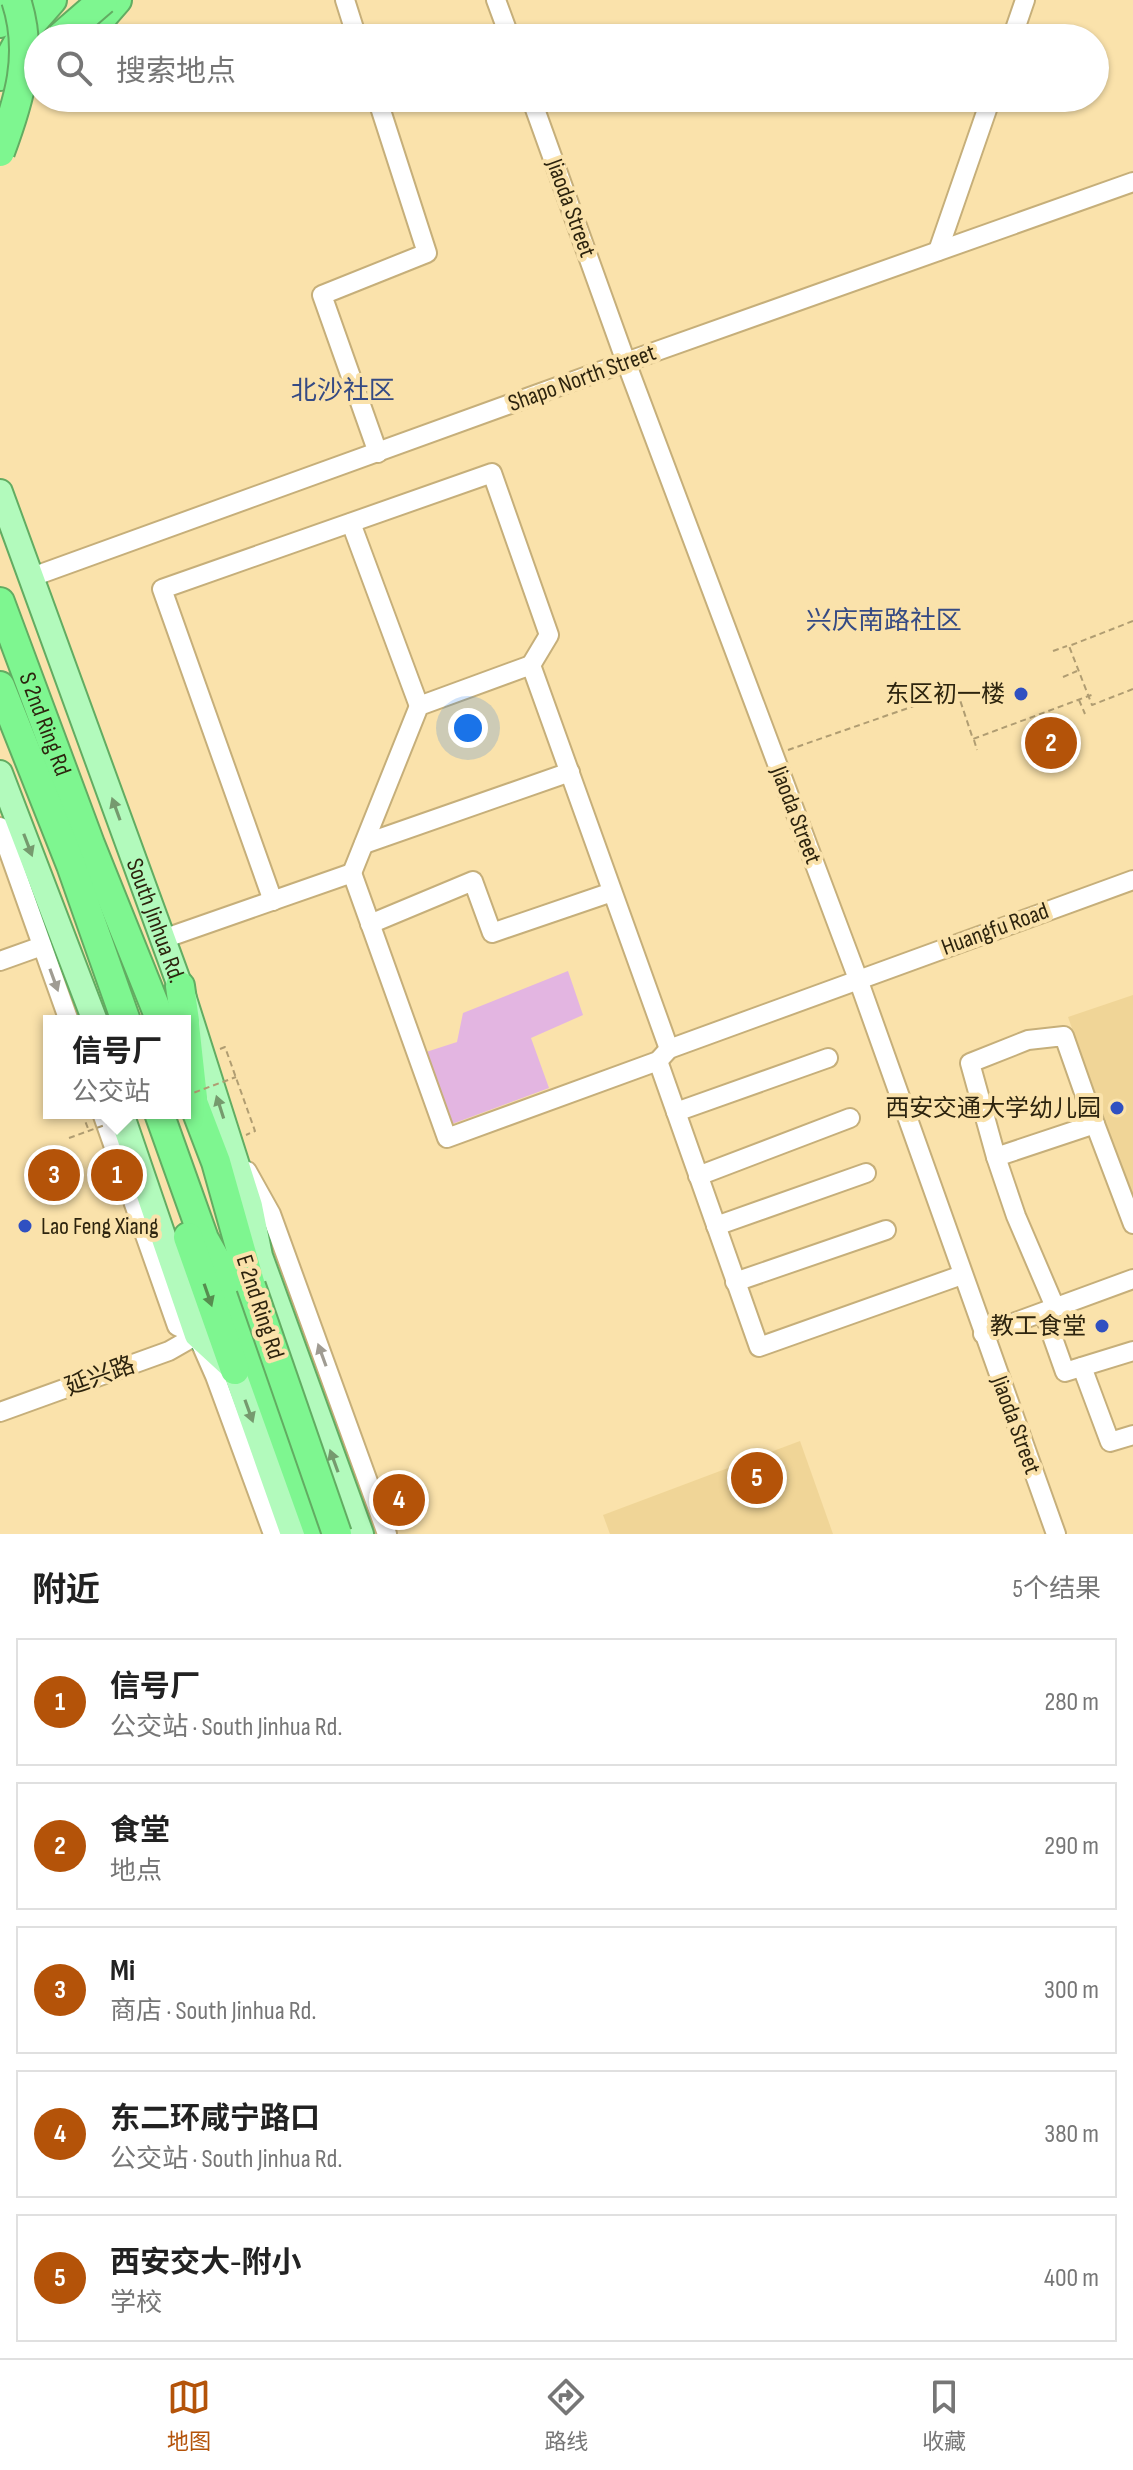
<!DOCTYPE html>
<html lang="zh">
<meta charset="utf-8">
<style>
:root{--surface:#fff;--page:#f2f2f2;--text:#222;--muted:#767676;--line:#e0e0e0;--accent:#b45309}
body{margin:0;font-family:"Sofia Sans Condensed","Noto Sans SC",sans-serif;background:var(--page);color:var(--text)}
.you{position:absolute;left:468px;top:728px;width:28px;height:28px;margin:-20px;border:6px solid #fff;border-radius:50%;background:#1a73e8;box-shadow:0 0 0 12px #1a73e833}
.badge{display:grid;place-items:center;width:52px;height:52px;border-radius:50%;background:var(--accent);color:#fff;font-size:26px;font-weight:700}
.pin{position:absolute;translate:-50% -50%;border:4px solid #fff;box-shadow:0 2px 8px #0006}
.popup{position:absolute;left:43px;top:1015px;width:148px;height:104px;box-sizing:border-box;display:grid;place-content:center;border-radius:0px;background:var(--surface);filter:drop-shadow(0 2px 6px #0005);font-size:26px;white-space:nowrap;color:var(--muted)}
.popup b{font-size:30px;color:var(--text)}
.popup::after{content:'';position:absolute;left:50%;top:100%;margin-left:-16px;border:16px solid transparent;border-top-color:var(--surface)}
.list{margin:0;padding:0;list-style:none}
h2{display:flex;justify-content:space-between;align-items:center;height:104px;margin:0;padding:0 32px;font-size:34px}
h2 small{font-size:26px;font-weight:400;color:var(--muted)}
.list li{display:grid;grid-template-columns:52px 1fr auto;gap:24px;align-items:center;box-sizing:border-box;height:128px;margin:0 16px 16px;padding:0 16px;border:2px solid var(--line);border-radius:0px}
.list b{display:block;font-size:30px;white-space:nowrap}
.list p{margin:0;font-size:26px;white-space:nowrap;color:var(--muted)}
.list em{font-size:26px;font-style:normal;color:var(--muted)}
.icon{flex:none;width:44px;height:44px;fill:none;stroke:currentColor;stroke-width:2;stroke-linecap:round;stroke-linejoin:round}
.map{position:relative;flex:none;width:1133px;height:1534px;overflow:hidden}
.search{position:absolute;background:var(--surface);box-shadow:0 2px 6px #0004;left:24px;right:24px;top:24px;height:88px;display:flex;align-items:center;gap:20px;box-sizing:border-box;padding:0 28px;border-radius:44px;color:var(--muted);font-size:30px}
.sheet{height:824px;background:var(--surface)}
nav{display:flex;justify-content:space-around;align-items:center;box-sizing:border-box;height:112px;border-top:2px solid var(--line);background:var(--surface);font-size:22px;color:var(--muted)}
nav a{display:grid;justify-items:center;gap:4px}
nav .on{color:var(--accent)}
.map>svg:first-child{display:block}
</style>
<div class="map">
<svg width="1133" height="1534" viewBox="0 0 1133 1534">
<rect width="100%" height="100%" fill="#fae2ab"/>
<g fill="#f0d597">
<polygon points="1133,995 1133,1198 1068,1017"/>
<polygon points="800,1441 833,1534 610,1534 603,1515"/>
</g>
<polygon fill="#e3b5e1" points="568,971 583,1015 531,1038 549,1088 452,1124 423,1053 457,1042 463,1013"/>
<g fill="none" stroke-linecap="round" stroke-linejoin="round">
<defs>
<g id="minor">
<polyline points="345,0 357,38"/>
<polyline points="496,0 510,38"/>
<polyline points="1012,38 1025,0"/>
<polyline points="377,98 427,253 322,295 378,453"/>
<polyline points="531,98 626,362 858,979 1056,1534"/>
<polyline points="938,251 991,98"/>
<polyline points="351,523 419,706"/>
<polyline points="32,577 626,362 1133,182"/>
<polyline points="0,827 69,1021"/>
<polyline points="364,844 570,772"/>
<polyline points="352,873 419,706 531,665 669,1049"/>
<polyline points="273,901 162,589 492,473 549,635 531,665"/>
<polyline points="370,924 473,881 492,933 612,892"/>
<polyline points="163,939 352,873 447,1138 658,1061 669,1049 1133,880"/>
<polyline points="0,961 42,946"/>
<polyline points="658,1061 759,1347 962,1275"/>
<polyline points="676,1112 828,1058"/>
<polyline points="102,1113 177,1326 197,1335 215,1376 273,1534"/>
<polyline points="996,1157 970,1063 1028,1040 1064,1036 1095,1124"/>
<polyline points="247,1171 271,1214 387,1534"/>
<polyline points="698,1176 850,1118"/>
<polyline points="716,1226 866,1173"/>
<polyline points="735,1282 886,1230"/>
<polyline points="1055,1307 1016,1216 996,1157 1095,1124 1133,1224"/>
<polyline points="1044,1313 1065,1372 1133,1351"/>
<polyline points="983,1334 1133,1279"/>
<polyline points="1082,1367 1110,1442 1133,1435"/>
<polyline points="0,1412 169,1351 197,1335"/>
</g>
<g id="major">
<path id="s1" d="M0,492L180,986L250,1206L260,1256L361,1534"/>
<polyline points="0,773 95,1021"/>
<polyline points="121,1113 197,1335 235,1370 293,1534"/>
</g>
<g id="highway">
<polyline points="0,23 16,0"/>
<polyline points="84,38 117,0"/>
<polyline points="0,76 24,32 52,0"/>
<path id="s2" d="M0,602L90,844L161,1021"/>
<polyline points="0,686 71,865 126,1021"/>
<polyline points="180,986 185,1021"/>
<polyline points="185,1025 193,1098"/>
<polyline points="185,1081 216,1162 251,1286"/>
<polyline points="159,1113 204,1239 229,1283 319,1534"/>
<polyline points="188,1237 235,1370"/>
</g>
</defs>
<use href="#minor" stroke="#c6af7a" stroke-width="22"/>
<use href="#major" stroke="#62ac62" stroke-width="28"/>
<use href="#highway" stroke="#62ac62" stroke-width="32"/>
<g stroke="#b09d72" stroke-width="2" stroke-dasharray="6 4" stroke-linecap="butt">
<polyline points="1133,621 1069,646 1092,705 1133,689"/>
<polyline points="1053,651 1067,646"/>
<polyline points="1063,677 1077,671"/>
<polyline points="1079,700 1085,714"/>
<polyline points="1041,715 1046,728"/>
<polyline points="974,740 977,750"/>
<polyline points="788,750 957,691 973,739 1094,694"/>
<polyline points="220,1049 225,1047 255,1131 246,1135"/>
<polyline points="82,1113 89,1131"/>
</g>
<use href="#minor" stroke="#fff" stroke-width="18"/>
<use href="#major" stroke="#b2fabc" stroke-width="24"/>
<use href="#highway" stroke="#7ef690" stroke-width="28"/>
<defs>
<g id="highway-bridge">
<polyline points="59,38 103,0"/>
<path d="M0,152C19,101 34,54 16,0"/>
<polyline points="251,1286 337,1534"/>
</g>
</defs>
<use href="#highway-bridge" stroke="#62ac62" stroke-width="32" stroke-linecap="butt"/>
<g stroke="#b09d72" stroke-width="2" stroke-dasharray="6 4" stroke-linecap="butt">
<polyline points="185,1096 236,1077"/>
<polyline points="69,1138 138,1113"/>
</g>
<use href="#highway-bridge" stroke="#7ef690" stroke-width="28"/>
</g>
<defs><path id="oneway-solid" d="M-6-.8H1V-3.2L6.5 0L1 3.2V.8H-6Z" transform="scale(2)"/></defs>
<g fill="#769a6e">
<use href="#oneway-solid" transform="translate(116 809) rotate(-110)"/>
<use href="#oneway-solid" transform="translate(28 845) rotate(69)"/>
<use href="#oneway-solid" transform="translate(220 1107) rotate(-108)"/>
<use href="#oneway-solid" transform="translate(249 1411) rotate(70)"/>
<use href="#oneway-solid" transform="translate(334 1461) rotate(-110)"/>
</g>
<g fill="#a09c93">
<use href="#oneway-solid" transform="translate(54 980) rotate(70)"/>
<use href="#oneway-solid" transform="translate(322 1355) rotate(-110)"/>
</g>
<use fill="#568d4f" href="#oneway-solid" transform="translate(208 1295) rotate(71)"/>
<g fill="#3050c1" stroke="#fae2ab" stroke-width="3">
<circle cx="1021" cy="694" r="8"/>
<circle cx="1117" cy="1108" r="8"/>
<circle cx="25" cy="1226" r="8"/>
<circle cx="1102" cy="1326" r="8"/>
</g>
<g text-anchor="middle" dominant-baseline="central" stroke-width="8" stroke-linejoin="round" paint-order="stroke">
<g font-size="24" fill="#2d240e" stroke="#fae2ab">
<text transform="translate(571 208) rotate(70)">Jiaoda Street</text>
<text transform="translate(582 378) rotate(-20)">Shapo North Street</text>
<text stroke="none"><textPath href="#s2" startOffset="130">S 2nd Ring Rd</textPath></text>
<text transform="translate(796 815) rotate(69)">Jiaoda Street</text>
<text stroke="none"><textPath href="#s1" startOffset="456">South Jinhua Rd.</textPath></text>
<text transform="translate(995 929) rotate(-20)">Huangfu Road</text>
<text transform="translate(260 1307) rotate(72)">E 2nd Ring Rd</text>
<text transform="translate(100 1376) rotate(-20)">延兴路</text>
<text transform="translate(1016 1425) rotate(70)">Jiaoda Street</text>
</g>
<g font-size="24" fill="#2d240e" stroke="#fae2ab" text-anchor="end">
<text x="1005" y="694">东区初一楼</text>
<text x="1101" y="1108">西安交通大学幼儿园</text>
<text x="41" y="1226" text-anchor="start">Lao Feng Xiang</text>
<text x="1086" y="1326">教工食堂</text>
</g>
<g font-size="26" fill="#354a84" stroke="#fae2ab">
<text x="343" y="391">北沙社区</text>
<text x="884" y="621">兴庆南路社区</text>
</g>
</g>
</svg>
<div class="you"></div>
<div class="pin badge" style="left:117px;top:1175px">1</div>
<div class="popup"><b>信号厂</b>公交站</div>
<div class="pin badge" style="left:1051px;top:743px">2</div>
<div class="pin badge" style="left:54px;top:1175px">3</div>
<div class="pin badge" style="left:399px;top:1500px">4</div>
<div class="pin badge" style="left:757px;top:1478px">5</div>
<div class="search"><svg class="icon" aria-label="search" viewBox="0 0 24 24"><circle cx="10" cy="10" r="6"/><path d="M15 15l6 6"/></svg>搜索地点</div>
</div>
<section class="sheet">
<h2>附近<small>5个结果</small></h2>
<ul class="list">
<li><span class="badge">1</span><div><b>信号厂</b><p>公交站 · South Jinhua Rd.</p></div><em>280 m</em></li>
<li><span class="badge">2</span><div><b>食堂</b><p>地点</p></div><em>290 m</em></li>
<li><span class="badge">3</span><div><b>Mi</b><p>商店 · South Jinhua Rd.</p></div><em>300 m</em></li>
<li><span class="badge">4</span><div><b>东二环咸宁路口</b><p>公交站 · South Jinhua Rd.</p></div><em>380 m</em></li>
<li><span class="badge">5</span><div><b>西安交大-附小</b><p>学校</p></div><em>400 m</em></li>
</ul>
</section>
<nav>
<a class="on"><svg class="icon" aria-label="map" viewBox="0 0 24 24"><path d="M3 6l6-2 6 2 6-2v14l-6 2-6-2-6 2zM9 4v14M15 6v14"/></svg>地图</a>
<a><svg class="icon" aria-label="directions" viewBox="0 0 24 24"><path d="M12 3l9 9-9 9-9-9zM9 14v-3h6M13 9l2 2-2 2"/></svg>路线</a>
<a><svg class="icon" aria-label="saved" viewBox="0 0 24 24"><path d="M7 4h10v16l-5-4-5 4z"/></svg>收藏</a>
</nav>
